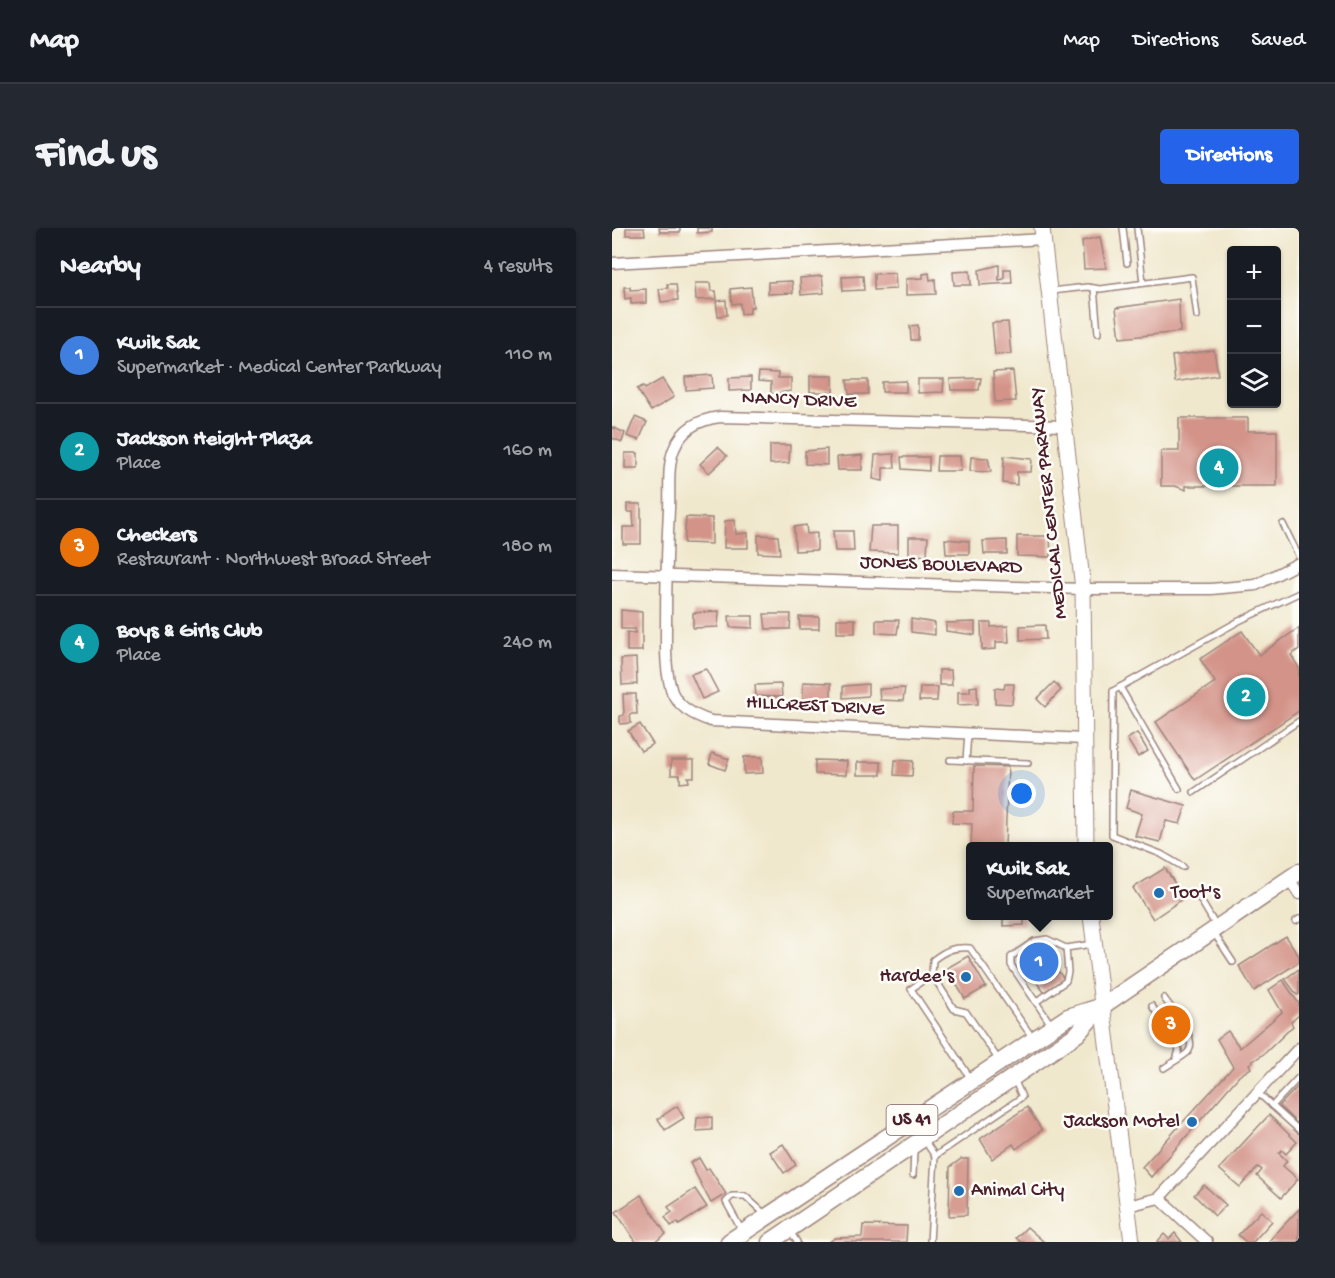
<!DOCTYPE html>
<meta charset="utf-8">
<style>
:root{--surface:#171b24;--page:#242831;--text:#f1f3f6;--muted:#9ea1a6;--line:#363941;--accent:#2563eb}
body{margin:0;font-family:"Gochi Hand",sans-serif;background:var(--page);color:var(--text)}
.controls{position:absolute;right:18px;top:18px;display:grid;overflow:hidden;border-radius:6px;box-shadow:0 2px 4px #0004}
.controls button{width:54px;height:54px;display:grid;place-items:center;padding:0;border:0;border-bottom:2px solid var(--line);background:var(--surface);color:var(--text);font:30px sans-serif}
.you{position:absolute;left:410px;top:566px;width:21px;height:21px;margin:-15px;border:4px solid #fff;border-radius:50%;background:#1a73e8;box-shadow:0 0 0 9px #1a73e833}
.badge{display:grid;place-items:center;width:39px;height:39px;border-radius:50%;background:var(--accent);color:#fff;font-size:20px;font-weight:700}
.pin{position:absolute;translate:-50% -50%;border:3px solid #fff;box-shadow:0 2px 6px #0006}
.popup{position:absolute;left:354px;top:614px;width:147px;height:78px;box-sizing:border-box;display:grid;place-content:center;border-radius:6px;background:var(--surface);filter:drop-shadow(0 2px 4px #0005);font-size:20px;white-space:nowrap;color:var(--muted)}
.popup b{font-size:22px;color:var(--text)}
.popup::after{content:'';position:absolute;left:50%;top:100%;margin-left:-12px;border:12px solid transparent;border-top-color:var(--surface)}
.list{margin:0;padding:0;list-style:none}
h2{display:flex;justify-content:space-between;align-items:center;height:78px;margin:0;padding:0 24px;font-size:26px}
h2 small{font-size:20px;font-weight:400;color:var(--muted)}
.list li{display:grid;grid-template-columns:39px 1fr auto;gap:18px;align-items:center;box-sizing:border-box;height:96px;padding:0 24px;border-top:2px solid var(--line)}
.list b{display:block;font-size:22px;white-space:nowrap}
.list p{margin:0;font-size:20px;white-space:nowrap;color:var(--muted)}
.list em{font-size:20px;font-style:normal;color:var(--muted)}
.icon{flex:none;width:33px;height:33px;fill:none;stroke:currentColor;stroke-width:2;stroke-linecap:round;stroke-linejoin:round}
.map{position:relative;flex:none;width:687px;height:1014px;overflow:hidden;border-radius:6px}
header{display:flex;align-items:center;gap:36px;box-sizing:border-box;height:84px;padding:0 30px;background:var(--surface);border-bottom:2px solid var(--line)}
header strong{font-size:28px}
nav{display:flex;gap:33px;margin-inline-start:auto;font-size:21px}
.intro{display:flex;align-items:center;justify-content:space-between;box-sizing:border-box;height:144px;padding:0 36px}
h1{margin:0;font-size:42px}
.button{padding:15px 27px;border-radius:6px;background:var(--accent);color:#fff;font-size:21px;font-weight:700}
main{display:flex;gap:36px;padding:0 36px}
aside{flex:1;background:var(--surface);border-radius:6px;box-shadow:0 2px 4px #0004}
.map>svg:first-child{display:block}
</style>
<header>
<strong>Map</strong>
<nav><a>Map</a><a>Directions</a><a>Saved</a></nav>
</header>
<div class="intro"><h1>Find us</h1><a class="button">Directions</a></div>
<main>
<aside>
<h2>Nearby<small>4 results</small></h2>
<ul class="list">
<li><span class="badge" style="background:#3f7fe0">1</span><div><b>Kwik Sak</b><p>Supermarket · Medical Center Parkway</p></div><em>110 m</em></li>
<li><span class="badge" style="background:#0f9aa8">2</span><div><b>Jackson Height Plaza</b><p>Place</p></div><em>160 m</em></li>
<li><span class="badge" style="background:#e8710a">3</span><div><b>Checkers</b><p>Restaurant · Northwest Broad Street</p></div><em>180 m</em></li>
<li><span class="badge" style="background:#0f9aa8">4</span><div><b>Boys &amp; Girls Club</b><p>Place</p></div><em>240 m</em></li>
</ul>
</aside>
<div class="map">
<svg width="687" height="1014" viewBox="0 0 687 1014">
<rect width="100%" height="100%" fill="#fdfcf7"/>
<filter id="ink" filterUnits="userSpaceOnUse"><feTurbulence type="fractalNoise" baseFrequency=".0167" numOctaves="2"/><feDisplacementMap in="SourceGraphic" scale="12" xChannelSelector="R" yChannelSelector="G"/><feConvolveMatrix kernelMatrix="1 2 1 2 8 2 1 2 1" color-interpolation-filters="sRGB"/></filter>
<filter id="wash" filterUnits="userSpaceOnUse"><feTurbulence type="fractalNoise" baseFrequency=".008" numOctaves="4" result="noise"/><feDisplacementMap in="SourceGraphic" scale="24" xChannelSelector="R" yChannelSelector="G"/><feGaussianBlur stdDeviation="1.35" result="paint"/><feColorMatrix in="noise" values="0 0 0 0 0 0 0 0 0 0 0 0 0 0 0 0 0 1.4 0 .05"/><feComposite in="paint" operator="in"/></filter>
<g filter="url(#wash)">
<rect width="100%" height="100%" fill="#f0e8cd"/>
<g id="blocks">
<g fill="#d39388">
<polygon points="14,0 32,0 33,7 14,7"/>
<polygon points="47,0 68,0 68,4 48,4"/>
<polygon points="85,0 100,0 100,4 85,5"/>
<polygon points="488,9 494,40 472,41 470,13"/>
<polygon points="387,37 387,52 392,51 392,41 399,41 400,55 368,57 367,42"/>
<polygon points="358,43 359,57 342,57 341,44"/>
<polygon points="283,45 284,61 262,62 262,46"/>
<polygon points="317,45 318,52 323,51 324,66 294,67 294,51 311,50 311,46"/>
<polygon points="210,48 212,65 189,67 188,50"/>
<polygon points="251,48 252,62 231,63 230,49"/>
<polygon points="180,53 181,65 156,66 156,54"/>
<polygon points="83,55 98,55 99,63 104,63 105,71 84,72"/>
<polygon points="55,56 64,56 66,72 49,74 47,61 56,60"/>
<polygon points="12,59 18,59 18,62 34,61 34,75 19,76 19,70 13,71"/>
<polygon points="139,59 141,79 138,79 138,85 129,86 128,75 120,76 118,61"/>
<polygon points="567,71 568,104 508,110 504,80"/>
<polygon points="114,72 115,87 106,88 104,73"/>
<polygon points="396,94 399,126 383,127 380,95"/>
<polygon points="306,97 306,112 299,112 298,98"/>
<polygon points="602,122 606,147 563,154 560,128"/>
<polygon points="401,143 404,173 383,174 381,144"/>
<polygon points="147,144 166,145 166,150 179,150 179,163 159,166 159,154 146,153"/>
<polygon points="100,147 101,160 74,162 73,149"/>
<rect x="198" y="148" width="23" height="16"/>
<polygon points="139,149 139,162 117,163 117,150"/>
<polygon points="369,150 367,162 339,162 338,151"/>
<polygon points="50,151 62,169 39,183 25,161 31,158 33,161"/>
<polygon points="306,151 332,151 331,164 306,165"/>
<polygon points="235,152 256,152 256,166 237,166"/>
<polygon points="294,153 294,164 270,164 270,154"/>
<polygon points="23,189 35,194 27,212 15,208"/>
<polygon points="567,190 636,190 636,203 665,203 665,258 574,258 574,262 563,258 549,258 549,223 567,223"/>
<polygon points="0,199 13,205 10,214 0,210"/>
<polygon points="158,217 178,217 177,235 158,236"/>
<polygon points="106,219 115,228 97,245 88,236"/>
<polygon points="215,221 215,237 193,236 193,223"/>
<rect x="13" y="225" width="13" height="15"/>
<polygon points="282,226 283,240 271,240 271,253 261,251 263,227"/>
<polygon points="250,227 250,242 226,242 225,229"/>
<polygon points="325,228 348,228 349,243 324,243"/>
<polygon points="392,228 420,231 419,244 405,244 405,257 391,255"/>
<polygon points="289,229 317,229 317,243 290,241"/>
<polygon points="359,229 376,230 379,244 358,243"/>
<polygon points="15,276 29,276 29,316 11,316 11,299 22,299 21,284 15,284"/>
<polygon points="74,289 100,290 100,316 72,315"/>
<polygon points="123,292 124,306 136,305 136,320 112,320 113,293"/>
<polygon points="194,297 195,306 205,305 205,322 183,323 182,299"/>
<polygon points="259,298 286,298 286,325 257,324"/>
<polygon points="221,303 241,303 242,323 223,323"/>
<polygon points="146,307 166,308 168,326 146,325"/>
<polygon points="405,308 438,308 439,329 405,328"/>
<polygon points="297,309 316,309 315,327 297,328"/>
<polygon points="333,311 357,313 357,326 334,326"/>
<polygon points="395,312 395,326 372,326 371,313"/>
<polygon points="9,382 30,384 30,423 15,423 15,404 23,405 23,401 9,401"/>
<polygon points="107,383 106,399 81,400 81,385"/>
<polygon points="152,386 179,386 178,401 154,401"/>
<polygon points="117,388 141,388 141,400 118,399"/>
<polygon points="187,389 207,389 207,401 188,401"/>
<rect x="225" y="391" width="18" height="14"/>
<polygon points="299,391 323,395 323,407 299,404"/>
<polygon points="264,392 287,392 285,406 264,405"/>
<polygon points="363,394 363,407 334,403 334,395"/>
<polygon points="369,395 379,395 379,399 396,398 397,414 384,414 384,421 370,422"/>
<polygon points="433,397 434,411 408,412 408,398"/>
<polygon points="687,400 687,421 679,427 687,440 687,483 583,552 544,494 603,454 588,431 630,403 647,427"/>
<polygon points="24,430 25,456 10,457 9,431"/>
<polygon points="94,441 106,464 90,471 79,446"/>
<polygon points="327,442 339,442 340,457 327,457"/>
<polygon points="191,454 219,455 219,471 191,472"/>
<polygon points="442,454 449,462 433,479 425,471"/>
<polygon points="169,456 170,469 144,468 143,457"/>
<polygon points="256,456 256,468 231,470 231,458"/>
<polygon points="393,456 402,456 400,476 383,475 383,460 392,461"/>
<polygon points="365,458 366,476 346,477 346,464 358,464 358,459"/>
<polygon points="308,459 326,459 325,473 307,473"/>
<polygon points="293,460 291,473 268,472 267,461"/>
<polygon points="11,466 24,466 25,486 18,486 19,495 8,496 8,488 12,487"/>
<polygon points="28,496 41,516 29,523 16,503"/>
<polygon points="525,505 536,523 526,529 515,511"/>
<polygon points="100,525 117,531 113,542 97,536"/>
<polygon points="132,529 150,529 151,545 132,546"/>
<polygon points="59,532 82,532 82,549 76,549 77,554 68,555 68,547 59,547"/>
<polygon points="203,532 235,533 234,547 203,546"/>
<polygon points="283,532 301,533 300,548 282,547"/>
<rect x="245" y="534" width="24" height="13"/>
<polygon points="362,538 396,539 393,618 359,618 360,596 340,595 341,583 361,583"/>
<polygon points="519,562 574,578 568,596 554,593 548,614 523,608 530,586 514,580"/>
<polygon points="553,640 572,670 541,691 521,660"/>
<polygon points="391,688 412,688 412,697 391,698"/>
<polygon points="674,708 687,728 687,734 642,763 627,738"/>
<polygon points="429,719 452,751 432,764 408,733"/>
<polygon points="356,728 374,759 353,771 335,740"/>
<polygon points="687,741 687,766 685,767 673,751"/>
<polygon points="671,752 687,776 687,787 679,794 681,798 653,825 637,836 639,840 627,848 539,949 530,939 621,839 605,811 616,803 628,820 670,784 657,762"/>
<polygon points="555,782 571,806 563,812 548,787"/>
<polygon points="687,857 687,897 667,878"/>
<polygon points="65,878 72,890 53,902 46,891"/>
<polygon points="415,879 430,902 404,921 401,916 380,931 368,911"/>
<polygon points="657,887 685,914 674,926 670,922 667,925 675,933 671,938 686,951 669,970 645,948 650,942 646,939 628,959 607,941"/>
<polygon points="100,889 100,902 84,903 85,890"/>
<polygon points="171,916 184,937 172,945 158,924"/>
<polygon points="87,930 94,942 97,940 114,966 99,975 78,935"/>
<polygon points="349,931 356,931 355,987 337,988 338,939"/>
<polygon points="592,957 614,977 603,988 582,967"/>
<polygon points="83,961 95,979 67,997 66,994 59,998 53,989 60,984 56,979"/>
<polygon points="29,967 54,1006 43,1014 24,1014 4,984"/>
<polygon points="687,981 687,1014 656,1014"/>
<polygon points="649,983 660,993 641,1014 634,1014 626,1007"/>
<polygon points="251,997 295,998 294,1014 217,1014 223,1010 250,1009"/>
<polygon points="415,999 432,1014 409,1014 404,1010"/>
<polygon points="563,1005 570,1014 545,1014 552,1006 557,1011"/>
</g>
</g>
</g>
<g filter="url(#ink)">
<use href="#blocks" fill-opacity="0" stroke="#9d847c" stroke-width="1.5"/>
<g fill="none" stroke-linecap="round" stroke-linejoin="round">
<defs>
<g id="lane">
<polyline points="511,0 515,35"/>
<polyline points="525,0 531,55"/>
<polyline points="482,60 486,105"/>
<polyline points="439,63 475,59 488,61 580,49 585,88"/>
<polyline points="671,296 687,329"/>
<polyline points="508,459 567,561"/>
<polyline points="338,532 416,535"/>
<polyline points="354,533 356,505"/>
<polyline points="582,564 687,493"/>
<polyline points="571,639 549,626 500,607 501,463 627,393 687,365"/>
<polyline points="585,666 604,698"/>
<polyline points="684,693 687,691"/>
<polyline points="602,705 621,734"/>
<path d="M320,746L321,732C334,722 341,719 358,720L420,809"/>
<path d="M552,770C560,782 587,810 576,824C570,830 559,835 552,840"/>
<polyline points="424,774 454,753 456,744 454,720"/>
<polyline points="540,778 565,816 567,822 564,832"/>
<polyline points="440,798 399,737 399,729 422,713 435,711 454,720 481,716"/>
<polyline points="359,851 299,761 320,746 342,781 354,784 386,831"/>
<polyline points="646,865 687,902"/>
<polyline points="660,878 687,849"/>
<polyline points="312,912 323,928"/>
<polyline points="301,947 302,921"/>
<polyline points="130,1003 114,974 120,968 133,968 154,987"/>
<polyline points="178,1003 185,1014"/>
<polyline points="318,1014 323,928 410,869 402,851"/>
</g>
<g id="street">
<polyline points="0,35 432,11"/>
<path d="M451,198L108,189C86,192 71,200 62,221C55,238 58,263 57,281C55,320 54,360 54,400C54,421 53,443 60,464C67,480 83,488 99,493L472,511"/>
<polyline points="0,346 471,361 599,361 644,357 687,335"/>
<polyline points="677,651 687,666"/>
<polyline points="547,970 595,1014"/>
<polyline points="516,978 547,970 687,820"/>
</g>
<g id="secondary">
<polyline points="430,0 471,361 474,618"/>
<polyline points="479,688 520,1014"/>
</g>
<g id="primary">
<polyline points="117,1014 456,789 488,779"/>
<polyline points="158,1014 465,806 489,779 687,644"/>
</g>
</defs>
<use href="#lane" stroke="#9d847c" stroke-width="8"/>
<use href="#street" stroke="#9d847c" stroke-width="13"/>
<use href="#secondary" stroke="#9d847c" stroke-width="17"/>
<use href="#primary" stroke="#9d847c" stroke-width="19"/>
<use href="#lane" stroke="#fff" stroke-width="5"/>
<use href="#street" stroke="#fff" stroke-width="10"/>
<use href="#secondary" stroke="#fff" stroke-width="15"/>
<use href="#primary" stroke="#fff" stroke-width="16"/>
</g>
</g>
<g fill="#1f6fb2" stroke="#fdfcf7" stroke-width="2">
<circle cx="547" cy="665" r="6"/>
<circle cx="354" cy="749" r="6"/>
<circle cx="580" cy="894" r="6"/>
<circle cx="347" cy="963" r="6"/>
</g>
<g text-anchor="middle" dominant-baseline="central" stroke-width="5" stroke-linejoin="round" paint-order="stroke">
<rect fill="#fdfcf7" stroke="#806168" stroke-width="1.5" x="274.5" y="877" width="51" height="30" rx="4.5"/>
<g font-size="18" font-weight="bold" fill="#4a1f2b">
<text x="300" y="892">US 41</text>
</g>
<g font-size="20" fill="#4a1f2b" stroke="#fdfcf7">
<text transform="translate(187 173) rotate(2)">NANCY DRIVE</text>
<text transform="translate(438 275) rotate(-96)">MEDICAL CENTER PARKWAY</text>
<text transform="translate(329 338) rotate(2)">JONES BOULEVARD</text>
<text transform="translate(203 479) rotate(3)">HILLCREST DRIVE</text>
</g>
<g font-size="20" fill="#4a1f2b" stroke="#fdfcf7" text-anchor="start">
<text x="559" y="665">Toot's</text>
<text x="342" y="749" text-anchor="end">Hardee's</text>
<text x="568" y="894" text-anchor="end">Jackson Motel</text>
<text x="359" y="963">Animal City</text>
</g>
</g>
</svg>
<div class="controls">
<button>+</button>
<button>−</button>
<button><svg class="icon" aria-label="layers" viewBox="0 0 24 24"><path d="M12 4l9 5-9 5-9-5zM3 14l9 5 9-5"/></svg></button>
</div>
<div class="you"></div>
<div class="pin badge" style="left:427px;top:734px;background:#3f7fe0">1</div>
<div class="popup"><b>Kwik Sak</b>Supermarket</div>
<div class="pin badge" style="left:634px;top:469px;background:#0f9aa8">2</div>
<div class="pin badge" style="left:559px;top:797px;background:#e8710a">3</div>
<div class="pin badge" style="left:607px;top:240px;background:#0f9aa8">4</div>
</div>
</main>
